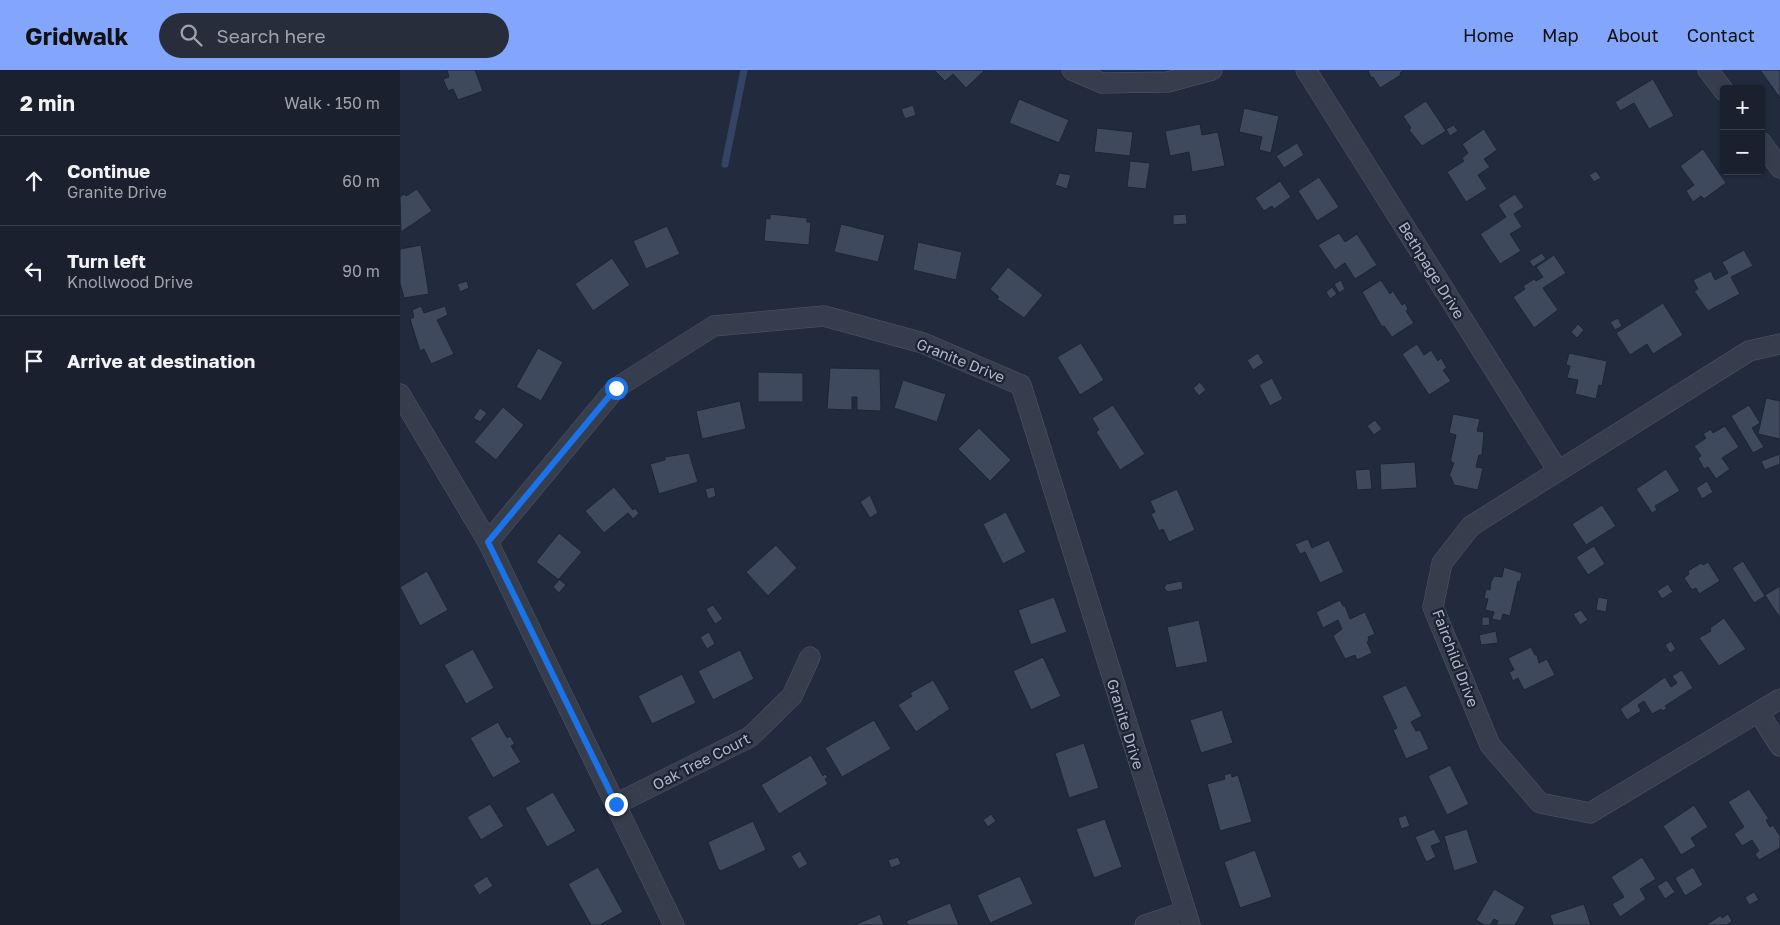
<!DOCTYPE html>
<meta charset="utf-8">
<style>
:root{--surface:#1a202e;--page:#272d3a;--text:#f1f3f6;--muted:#9fa3aa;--line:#383e4a;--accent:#83a6fc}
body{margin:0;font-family:"Golos Text",sans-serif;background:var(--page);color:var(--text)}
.controls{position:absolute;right:15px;top:15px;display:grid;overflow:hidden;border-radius:5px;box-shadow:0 1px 4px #0004}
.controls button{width:45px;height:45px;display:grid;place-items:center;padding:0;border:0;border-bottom:1px solid var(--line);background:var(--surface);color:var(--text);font:25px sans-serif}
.stop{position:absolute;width:15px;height:15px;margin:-11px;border:4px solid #1a73e8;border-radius:50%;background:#fff}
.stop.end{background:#1a73e8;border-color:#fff;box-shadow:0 1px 5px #0008}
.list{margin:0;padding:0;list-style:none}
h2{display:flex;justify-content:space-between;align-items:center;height:65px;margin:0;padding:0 20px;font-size:21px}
h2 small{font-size:16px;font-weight:400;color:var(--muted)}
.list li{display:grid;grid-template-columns:32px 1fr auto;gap:15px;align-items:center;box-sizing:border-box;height:90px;padding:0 20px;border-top:1px solid var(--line)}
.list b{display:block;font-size:19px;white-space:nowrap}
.list p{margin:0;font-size:16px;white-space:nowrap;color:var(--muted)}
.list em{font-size:16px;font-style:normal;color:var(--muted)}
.icon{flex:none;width:28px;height:28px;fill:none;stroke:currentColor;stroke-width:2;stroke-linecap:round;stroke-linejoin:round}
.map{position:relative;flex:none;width:1380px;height:855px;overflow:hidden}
header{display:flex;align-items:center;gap:30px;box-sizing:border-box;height:70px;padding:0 25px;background:var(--accent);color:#111}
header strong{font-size:24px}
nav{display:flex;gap:28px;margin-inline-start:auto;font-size:18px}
.search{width:350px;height:45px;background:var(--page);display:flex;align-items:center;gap:12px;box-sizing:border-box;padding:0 18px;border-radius:28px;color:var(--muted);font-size:19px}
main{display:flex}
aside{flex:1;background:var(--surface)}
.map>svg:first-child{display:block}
</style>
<header>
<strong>Gridwalk</strong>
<div class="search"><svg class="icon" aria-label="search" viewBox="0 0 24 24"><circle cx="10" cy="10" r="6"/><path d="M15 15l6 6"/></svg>Search here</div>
<nav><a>Home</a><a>Map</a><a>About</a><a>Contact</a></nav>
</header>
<main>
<aside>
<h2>2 min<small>Walk · 150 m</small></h2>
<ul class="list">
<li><svg class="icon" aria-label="ahead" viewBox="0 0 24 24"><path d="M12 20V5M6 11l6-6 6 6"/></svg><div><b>Continue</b><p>Granite Drive</p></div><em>60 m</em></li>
<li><svg class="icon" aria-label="left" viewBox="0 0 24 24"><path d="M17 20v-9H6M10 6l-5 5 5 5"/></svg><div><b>Turn left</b><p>Knollwood Drive</p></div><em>90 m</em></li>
<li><svg class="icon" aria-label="arrive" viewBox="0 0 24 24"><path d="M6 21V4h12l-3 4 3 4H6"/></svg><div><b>Arrive at destination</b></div></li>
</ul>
</aside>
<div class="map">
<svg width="1380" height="855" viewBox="0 0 1380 855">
<rect width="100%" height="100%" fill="#222b3d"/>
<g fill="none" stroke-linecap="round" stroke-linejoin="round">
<polyline stroke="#354465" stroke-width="7" points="325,94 344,0"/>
</g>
<g fill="#3e495d" stroke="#1d2434">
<polygon points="47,0 75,0 83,21 58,30 53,19 48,21 43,9 49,7"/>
<polygon points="534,0 584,0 584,1 566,18 553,4 545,11"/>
<polygon points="968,0 1005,0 1000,3 1001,5 980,18 973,7 971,8"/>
<polygon points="1360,0 1380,0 1380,28"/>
<polygon points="1253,9 1274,46 1249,59 1234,33 1220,41 1215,32"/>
<polygon points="619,29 669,50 659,73 609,53"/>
<polygon points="1026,31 1046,61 1022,76 1009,60 1011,58 1003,46"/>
<polygon points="513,35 516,45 505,49 501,39"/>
<polygon points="844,38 879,46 871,83 859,80 862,67 839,62"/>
<polygon points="800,54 802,65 818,62 825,96 792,102 789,82 770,86 765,61"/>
<polygon points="1054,55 1058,61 1050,66 1046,59"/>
<polygon points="697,58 733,62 730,86 694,82"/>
<polygon points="1084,59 1097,80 1084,89 1090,97 1078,105 1087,119 1066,132 1047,102 1064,91 1062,88 1068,83 1062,74"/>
<polygon points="897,73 904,85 884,98 876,86"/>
<polygon points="1303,79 1326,113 1304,129 1301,126 1293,132 1286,121 1294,115 1280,96"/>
<polygon points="730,91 750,93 746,119 727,117"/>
<polygon points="1196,101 1201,108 1194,112 1189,105"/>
<polygon points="659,103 671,105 667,119 655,115"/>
<polygon points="919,107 939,137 917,151 898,121"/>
<polygon points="880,111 891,127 874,139 872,136 864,141 855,128"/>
<polygon points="17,119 32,141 1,162 0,127 4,124 6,126"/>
<polygon points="1115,124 1124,137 1114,144 1122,157 1110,164 1121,181 1100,194 1080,164 1106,147 1098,135"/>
<polygon points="370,144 407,148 407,152 411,152 409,175 364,171 366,148 370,149"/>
<polygon points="786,144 787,154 773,155 773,145"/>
<polygon points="441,154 485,165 478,192 434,182"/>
<polygon points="267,156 280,184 246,199 233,171"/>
<polygon points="939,163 945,172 957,164 977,195 955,209 945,193 935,200 918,175"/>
<polygon points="518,172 562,182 556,210 513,200"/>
<polygon points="21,175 29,224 4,228 0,213 0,179"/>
<polygon points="1344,180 1353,196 1331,207 1340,224 1308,241 1294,221 1298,219 1293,210 1311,201 1315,210 1328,203 1322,192"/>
<polygon points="1142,183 1146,189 1133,197 1129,191"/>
<polygon points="1154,185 1166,203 1143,218 1158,240 1134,258 1113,227 1125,219 1123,216 1134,209 1136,211 1143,207 1136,197"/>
<polygon points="212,188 230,215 193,241 175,214"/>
<polygon points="608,197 643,225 624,248 597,229 599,227 590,219"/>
<polygon points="941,210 945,219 939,223 934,214"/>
<polygon points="981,210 990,224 993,221 1002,235 1005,233 1008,239 1006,241 1014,253 992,267 984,256 982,257 962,222"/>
<polygon points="67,211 69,218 60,222 57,214"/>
<polygon points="932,217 937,224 930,229 926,222"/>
<polygon points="1263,233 1283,265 1253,284 1247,274 1230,285 1216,263"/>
<polygon points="21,236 24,243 45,236 48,245 37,250 54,284 31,294 24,279 20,281 10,249 14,247 12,240"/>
<polygon points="1218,248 1222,256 1215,260 1210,252"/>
<polygon points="1178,254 1184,260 1177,268 1171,262"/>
<polygon points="681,273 704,310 680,325 657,287"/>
<polygon points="1017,274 1024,285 1031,280 1038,291 1041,288 1047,298 1043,300 1051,311 1029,325 1002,284"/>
<polygon points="138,278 163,292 141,331 116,317"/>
<polygon points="858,283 864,293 853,300 847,290"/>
<polygon points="1169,283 1207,291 1202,316 1199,315 1196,329 1175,324 1178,310 1167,308 1170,296 1166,295"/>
<polygon points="430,298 480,299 481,341 457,340 457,327 452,327 452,340 427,339"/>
<polygon points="358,302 403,303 403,332 358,332"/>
<polygon points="872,308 883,329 870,336 859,315"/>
<polygon points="503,310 546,324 537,352 494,338"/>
<polygon points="800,312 806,320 799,326 793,318"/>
<polygon points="1366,328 1380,331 1380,369 1358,364"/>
<polygon points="340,331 346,359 302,369 296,341"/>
<polygon points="713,335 745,384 720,400 696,362 699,360 692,348"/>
<polygon points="1349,335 1360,353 1352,358 1364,377 1353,383 1331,346"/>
<polygon points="103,337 124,355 96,390 74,372"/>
<polygon points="80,338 87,343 80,352 73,348"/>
<polygon points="1053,344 1080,349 1077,361 1084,362 1082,385 1079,385 1076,397 1083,398 1078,420 1054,415 1051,407 1049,406 1054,393 1051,392 1051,388 1056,365 1049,363"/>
<polygon points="975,350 982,359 974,365 967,356"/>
<polygon points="1325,356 1339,377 1322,388 1330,399 1316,409 1308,397 1304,399 1298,388 1301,386 1294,376 1306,368 1303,364 1311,359 1313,363"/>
<polygon points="579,358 611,390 590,411 558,379"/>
<polygon points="289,383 298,412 259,424 250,394 265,390 265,387"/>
<polygon points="1380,384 1380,394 1365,400 1361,391"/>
<polygon points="1015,392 1017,418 981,420 980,394"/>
<polygon points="970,399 972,419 957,420 955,400"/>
<polygon points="1266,399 1280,421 1255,436 1257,440 1252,443 1236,419"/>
<polygon points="1307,411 1313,422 1302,429 1296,418"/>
<polygon points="214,417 233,440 235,438 239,443 233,449 228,443 204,463 185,441"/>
<polygon points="314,417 316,426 308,429 305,419"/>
<polygon points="777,419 795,460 769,472 763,459 759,461 751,444 755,442 750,431"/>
<polygon points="470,425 478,443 470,448 460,432"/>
<polygon points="1202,435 1216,456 1186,475 1172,454"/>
<polygon points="606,442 626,482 603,494 583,454"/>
<polygon points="159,463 182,482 159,509 166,515 159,523 153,517 159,510 136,492"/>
<polygon points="908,469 912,478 929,470 944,502 920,513 905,482 900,484 895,474"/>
<polygon points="376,475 397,498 368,526 346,502"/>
<polygon points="1194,476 1205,494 1188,505 1176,487"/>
<polygon points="1343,491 1365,526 1354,533 1332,498"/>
<polygon points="1308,492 1320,511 1299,524 1296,518 1292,520 1284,508 1289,504 1288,501 1301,493 1303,495"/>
<polygon points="1104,497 1122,503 1120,512 1118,511 1110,546 1103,544 1101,551 1092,549 1094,542 1085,540 1088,529 1084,528 1086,519 1090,520 1091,512 1094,506 1102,507"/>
<polygon points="27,501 48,540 20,556 0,517"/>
<polygon points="782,511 783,519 768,522 764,518 766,514"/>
<polygon points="1268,514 1273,522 1262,529 1257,521"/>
<polygon points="1380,516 1380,548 1365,525"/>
<polygon points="654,527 667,562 631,575 618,540"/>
<polygon points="1198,527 1208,529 1206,542 1196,540"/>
<polygon points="940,530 943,536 945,536 950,549 965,542 975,564 968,567 969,571 967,572 972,583 957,590 955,585 945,589 933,566 942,559 938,550 923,558 916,542"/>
<polygon points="313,535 323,549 315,554 306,539"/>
<polygon points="1181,540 1188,550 1180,555 1173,544"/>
<polygon points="1082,547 1089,547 1090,555 1082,556"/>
<polygon points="1324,548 1346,579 1319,596 1299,568 1311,561 1310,558"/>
<polygon points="799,550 808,592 776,598 767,557"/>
<polygon points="1096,561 1098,573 1081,575 1079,565"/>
<polygon points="309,562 315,574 307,579 300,567"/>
<polygon points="1271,571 1276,579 1270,583 1265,575"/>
<polygon points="1131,577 1135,585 1137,585 1139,593 1147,589 1155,605 1124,620 1118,608 1113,611 1109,602 1114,600 1108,588"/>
<polygon points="73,579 94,618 66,634 44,595"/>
<polygon points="340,580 354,609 313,630 298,601"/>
<polygon points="643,587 661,626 631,640 613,601"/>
<polygon points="1282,600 1293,618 1265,636 1267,638 1263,641 1261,639 1252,644 1244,631 1238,635 1241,641 1227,650 1220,639 1265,607 1271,617 1277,613 1272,606"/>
<polygon points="282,604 296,633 252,654 238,626"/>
<polygon points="533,610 550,639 516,662 498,635 512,626 510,623"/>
<polygon points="1006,615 1022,646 1011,652 1016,661 1020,660 1029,679 1006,689 993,660 997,658 982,626"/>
<polygon points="822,640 833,673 801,683 790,650"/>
<polygon points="474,650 491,679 442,707 425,678"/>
<polygon points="98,652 107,668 110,666 115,674 111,676 121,692 93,708 70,668"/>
<polygon points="684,673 699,718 669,728 655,683"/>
<polygon points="411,685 423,706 425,704 428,707 425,709 428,714 379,744 361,715"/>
<polygon points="1050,695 1069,734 1047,745 1028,706"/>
<polygon points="831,703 832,707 838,705 852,752 820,761 807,714 825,709 824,705"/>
<polygon points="1349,719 1369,749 1366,750 1370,757 1373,755 1380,766 1380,778 1359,790 1355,784 1359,781 1352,770 1342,776 1334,764 1344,757 1328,732"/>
<polygon points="153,722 176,761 147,777 125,738"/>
<polygon points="90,734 104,756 81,770 67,747"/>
<polygon points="1294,735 1308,757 1291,768 1296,776 1281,785 1263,756"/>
<polygon points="591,744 596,751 588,757 583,750"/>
<polygon points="1006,745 1010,756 1001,759 998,748"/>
<polygon points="705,749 722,797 694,808 676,759"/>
<polygon points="353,751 366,780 321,801 318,799 308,772"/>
<polygon points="1034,759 1041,772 1031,776 1036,787 1026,792 1015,767"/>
<polygon points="1067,759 1078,793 1054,801 1044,766"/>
<polygon points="855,780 872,827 840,838 824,792"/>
<polygon points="400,781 408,794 399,799 391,786"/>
<polygon points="498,787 501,794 491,798 488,790"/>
<polygon points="1242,787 1256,809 1240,819 1246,829 1220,847 1212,834 1224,827 1211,807"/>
<polygon points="198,797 223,842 200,855 191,855 168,814"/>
<polygon points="1293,797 1303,815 1285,826 1275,808"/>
<polygon points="87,806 93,816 79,825 73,815"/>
<polygon points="620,806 633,834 590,853 577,825"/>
<polygon points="1267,810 1275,822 1265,829 1257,816"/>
<polygon points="1094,819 1125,837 1115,855 1096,855 1098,851 1094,849 1090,855 1084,855 1076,850"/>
<polygon points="1354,822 1359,830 1349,835 1345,827"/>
<polygon points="550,833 559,855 508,855 506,851"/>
<polygon points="1184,834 1191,855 1153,855 1150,845"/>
<polygon points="480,844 484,855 454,855 476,846"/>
<polygon points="1328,844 1332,851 1327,855 1306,855 1321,845 1322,848"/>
</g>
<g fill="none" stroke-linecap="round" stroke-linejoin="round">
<defs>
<g id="minor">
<polyline points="672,0 702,13 768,12 812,0"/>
<polyline points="906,0 1158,401"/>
<polyline points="1308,0 1324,21"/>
<polyline points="1361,72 1380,98"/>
<polyline points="1380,274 1349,281 1071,456 1042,493 1033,537 1090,675 1140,733 1190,743 1380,629"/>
<polyline points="0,324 88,472 274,855"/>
<polyline points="88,472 216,318 314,256 424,246 523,273 621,315 790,855"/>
<polyline points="1359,643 1380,676"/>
<polyline points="216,734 350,667 392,626 410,587"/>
<polyline points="745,855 784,842"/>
</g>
</defs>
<use href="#minor" stroke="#515868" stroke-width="21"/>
<use href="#minor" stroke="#363d4d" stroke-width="20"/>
</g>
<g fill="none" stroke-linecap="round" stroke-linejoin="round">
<polyline stroke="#1a73e8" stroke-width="6" points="216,734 88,472 216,318"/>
</g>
<g text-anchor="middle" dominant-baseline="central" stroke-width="4.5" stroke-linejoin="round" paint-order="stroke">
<g font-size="15" fill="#b2b8c9" stroke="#1b2232">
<text transform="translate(1032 200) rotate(58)">Bethpage Drive</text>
<text transform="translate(561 290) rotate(22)">Granite Drive</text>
<text transform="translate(1056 588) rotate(69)">Fairchild Drive</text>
<text transform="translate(726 654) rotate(73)">Granite Drive</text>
<text transform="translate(301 691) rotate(-27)">Oak Tree Court</text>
</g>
</g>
</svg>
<div class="controls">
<button>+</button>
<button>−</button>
</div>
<div class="stop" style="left:216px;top:318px"></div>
<div class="stop end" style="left:216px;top:734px"></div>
</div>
</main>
